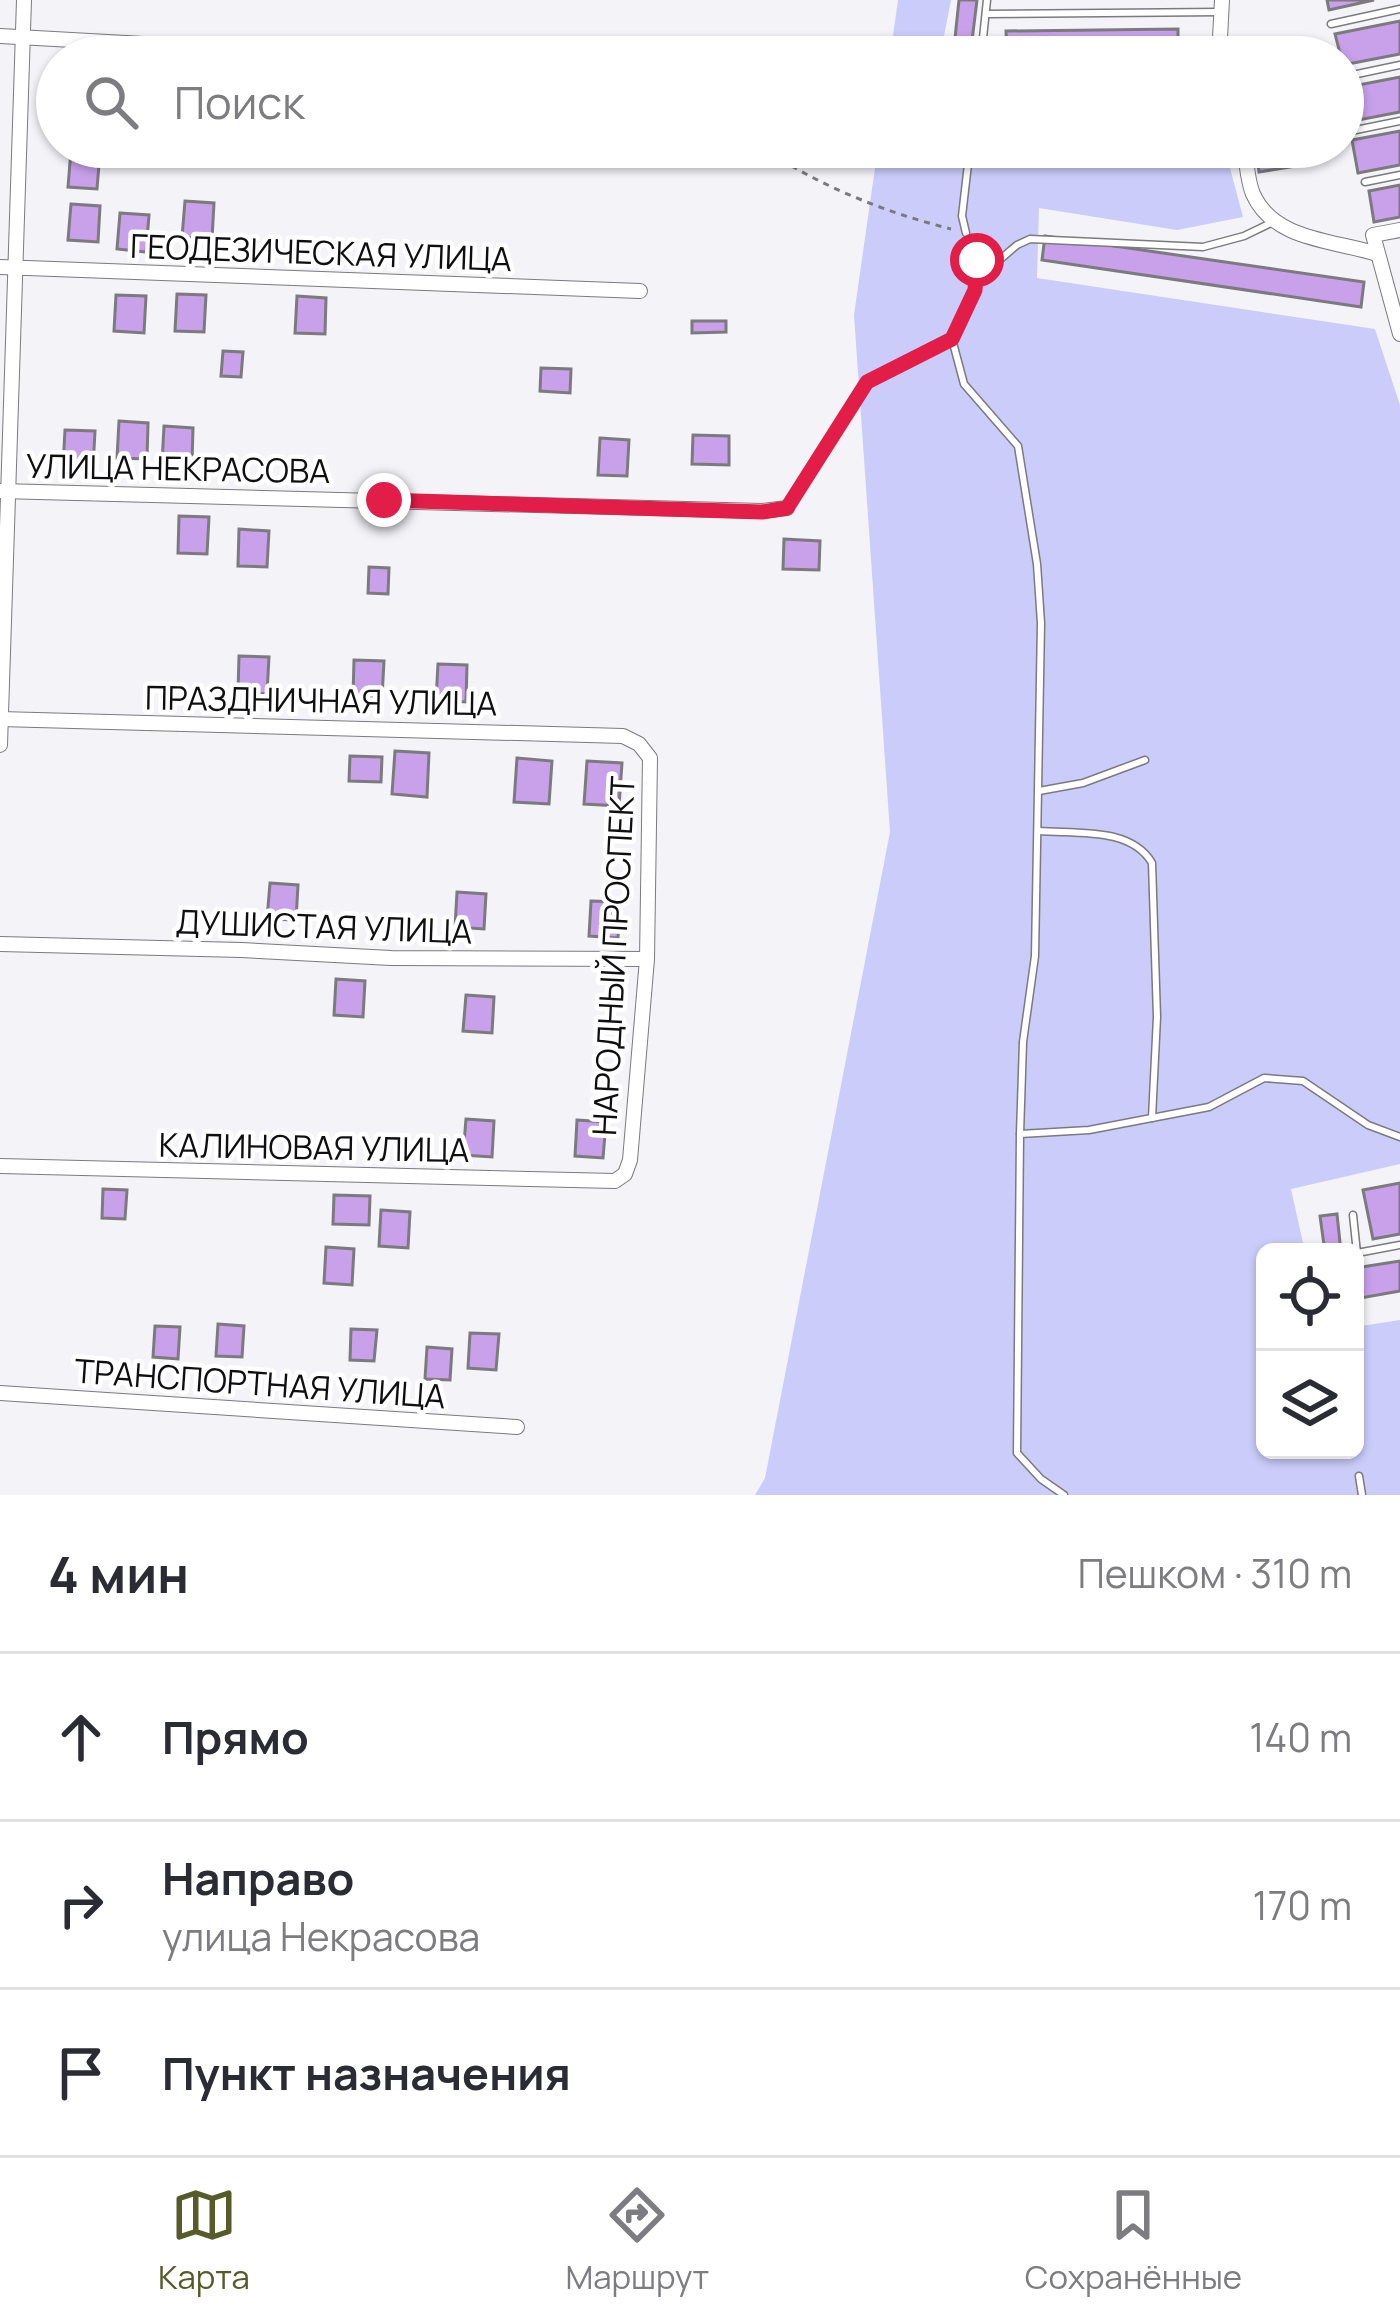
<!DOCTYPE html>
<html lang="ru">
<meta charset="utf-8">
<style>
:root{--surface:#fff;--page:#f7f7f7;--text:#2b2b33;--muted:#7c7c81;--line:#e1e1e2;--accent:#565b29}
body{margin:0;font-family:Manrope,sans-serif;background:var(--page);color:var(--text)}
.controls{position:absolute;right:36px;bottom:36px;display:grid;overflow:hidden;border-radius:18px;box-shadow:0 3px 9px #0004}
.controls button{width:108px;height:108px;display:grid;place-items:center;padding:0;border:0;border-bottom:3px solid var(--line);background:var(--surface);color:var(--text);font:60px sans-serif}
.stop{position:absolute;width:36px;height:36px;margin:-27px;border:9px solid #e11d48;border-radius:50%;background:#fff}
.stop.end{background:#e11d48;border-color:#fff;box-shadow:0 3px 12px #0008}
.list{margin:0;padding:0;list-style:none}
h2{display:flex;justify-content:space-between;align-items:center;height:156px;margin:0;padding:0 48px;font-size:51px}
h2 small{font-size:39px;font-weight:400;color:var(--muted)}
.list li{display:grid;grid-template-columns:78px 1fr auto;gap:36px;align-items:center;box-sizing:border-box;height:168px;padding:0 48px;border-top:3px solid var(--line)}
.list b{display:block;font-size:45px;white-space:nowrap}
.list p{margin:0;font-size:39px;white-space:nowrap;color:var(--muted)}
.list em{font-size:39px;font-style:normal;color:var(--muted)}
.icon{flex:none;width:66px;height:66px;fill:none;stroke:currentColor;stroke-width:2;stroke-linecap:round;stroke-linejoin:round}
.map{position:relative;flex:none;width:1400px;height:1495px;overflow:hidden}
.search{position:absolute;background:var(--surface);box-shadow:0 3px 9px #0004;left:36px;right:36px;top:36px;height:132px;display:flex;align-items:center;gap:30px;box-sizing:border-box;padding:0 42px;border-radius:66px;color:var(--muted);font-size:45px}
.sheet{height:660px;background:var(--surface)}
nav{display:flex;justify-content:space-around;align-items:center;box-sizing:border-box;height:168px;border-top:3px solid var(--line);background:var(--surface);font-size:33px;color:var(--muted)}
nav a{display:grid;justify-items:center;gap:6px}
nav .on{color:var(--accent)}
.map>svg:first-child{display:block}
</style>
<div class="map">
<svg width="1400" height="1495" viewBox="0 0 1400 1495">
<rect width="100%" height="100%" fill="#f3f3f8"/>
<g fill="#cbccfa">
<polygon points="898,0 951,0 940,57 890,57"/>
<polygon points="878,147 922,147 922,153 997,147 1167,147 1169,151 1226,153 1243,217 1177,230 1039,208 1037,278 1375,329 1400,405 1400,1164 1291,1189 1305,1252 1265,1252 1265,1450 1355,1450 1355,1327 1400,1320 1400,1495 755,1495 765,1478 890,832 854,315"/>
</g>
<g fill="#c9a0ea" stroke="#7c7a7e" stroke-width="3">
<polygon points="959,0 977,0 970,57 953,57"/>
<polygon points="1327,0 1374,0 1329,10"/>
<polygon points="1400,21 1400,54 1343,65 1335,34"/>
<polygon points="1178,29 1178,57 1007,57 1006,31"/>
<polygon points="1400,77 1400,112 1348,122 1343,88"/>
<polygon points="1400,131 1400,165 1358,173 1352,140"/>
<polygon points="1299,148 1302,165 1259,172 1257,156"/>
<polygon points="71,150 100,152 97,189 68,187"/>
<polygon points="1400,185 1400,217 1374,222 1369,191"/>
<polygon points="185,201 214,203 212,239 182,237"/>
<polygon points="71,204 100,206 98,242 68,240"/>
<polygon points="120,213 149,215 146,252 117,249"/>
<polygon points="1045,236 1364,282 1361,307 1042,260"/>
<polygon points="177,294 206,295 204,332 175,331"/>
<polygon points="116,295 146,296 144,333 114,331"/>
<polygon points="297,296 326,298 325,334 295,333"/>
<polygon points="692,321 726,321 726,332 692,333"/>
<polygon points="223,351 243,352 241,377 221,376"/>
<polygon points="541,368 571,369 570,393 540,391"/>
<polygon points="119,421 148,423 147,459 117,458"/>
<polygon points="164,426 193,428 192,464 162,463"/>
<polygon points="65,430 95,431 93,468 63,466"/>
<polygon points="693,435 729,436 729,465 692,464"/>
<polygon points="600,438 629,440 627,476 598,475"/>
<polygon points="179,516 209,517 207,554 178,553"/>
<polygon points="239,529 269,531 267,567 238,566"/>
<polygon points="784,539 820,541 819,570 783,569"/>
<polygon points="369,567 389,568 388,594 368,593"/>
<polygon points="239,656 269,657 267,694 238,692"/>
<polygon points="354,660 384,661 382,698 353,696"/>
<polygon points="438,664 467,665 466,702 436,700"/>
<polygon points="395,751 429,753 427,797 392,794"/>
<polygon points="350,756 382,757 381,782 349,781"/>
<polygon points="517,758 552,761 549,804 514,802"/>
<polygon points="587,761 622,763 619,806 584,804"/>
<polygon points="270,883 298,885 296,920 267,919"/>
<polygon points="457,892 486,894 484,929 455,927"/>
<polygon points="591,901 620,902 618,938 589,936"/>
<polygon points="336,979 365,981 363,1017 334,1015"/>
<polygon points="466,995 494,997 492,1033 463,1031"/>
<polygon points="466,1119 494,1121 492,1157 463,1155"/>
<polygon points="577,1120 606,1122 603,1158 575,1156"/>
<polygon points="1400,1183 1400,1234 1373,1239 1363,1190"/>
<polygon points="103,1189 127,1190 125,1219 102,1218"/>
<polygon points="334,1195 370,1196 369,1225 333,1224"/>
<polygon points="381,1210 410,1212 408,1248 379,1246"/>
<polygon points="1337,1214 1341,1252 1325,1252 1320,1216"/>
<polygon points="326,1247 354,1249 352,1285 324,1283"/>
<polygon points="1400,1261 1400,1291 1355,1299 1355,1268"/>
<polygon points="218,1324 244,1326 242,1357 216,1356"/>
<polygon points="155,1326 180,1327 178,1359 153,1357"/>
<polygon points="351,1329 377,1330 374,1361 350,1360"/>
<polygon points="470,1333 499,1334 496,1370 468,1368"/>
<polygon points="427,1347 452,1349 450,1380 425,1379"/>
</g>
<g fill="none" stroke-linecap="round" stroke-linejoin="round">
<defs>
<g id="lane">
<polyline points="986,14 1221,12"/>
<polyline points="1331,24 1400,9"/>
<polyline points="981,57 987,0"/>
<polyline points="1343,77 1400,65"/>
<polyline points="1351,131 1400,121"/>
<polyline points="1365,182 1400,175"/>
<polyline points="966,233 962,216 970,147"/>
<polyline points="976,280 1017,245 1030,239 1203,247 1244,236 1273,222"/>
<polyline points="952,339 964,384 1018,446 1037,564 1041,623 1035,956 1023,1042 1020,1134 1017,1453 1041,1479 1064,1495"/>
<polyline points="1039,791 1083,783 1145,760"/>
<path d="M1039,831C1077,834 1131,827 1152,863L1157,1017L1152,1118"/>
<polyline points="1020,1134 1089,1130 1209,1107 1264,1078 1303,1081 1368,1125 1400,1137"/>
<polyline points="1353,1215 1357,1253 1400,1245"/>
<polyline points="1359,1476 1362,1495"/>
</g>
<g id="street">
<polyline points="0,36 379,57"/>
<polyline points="1219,57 1222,0"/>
<path d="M1244,147C1247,162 1247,180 1253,194C1274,241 1334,240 1377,254"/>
<polyline points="1400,230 1373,235 1400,334"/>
<polyline points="0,267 640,291"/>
<polyline points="0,491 762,511 787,508"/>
<polyline points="0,719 623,736 639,744 650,758 647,959 630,1160 625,1174 615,1181 0,1166"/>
<polyline points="0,745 24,0"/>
<polyline points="0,944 241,950 391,958 647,959"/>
<polyline points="0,1393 517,1427"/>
</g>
</defs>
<use href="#lane" stroke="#7a7a7f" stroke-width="9"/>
<use href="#street" stroke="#7a7a7f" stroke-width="16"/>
<g stroke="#7a7a7e" stroke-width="3" stroke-dasharray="6 6" stroke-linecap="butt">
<path d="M761,147C819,186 884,212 951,229"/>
<polyline points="971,244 977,263"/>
<polyline points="956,331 975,291"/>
<polyline points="794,496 867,382 941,345"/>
</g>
<use href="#lane" stroke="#fff" stroke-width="6"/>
<use href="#street" stroke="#fff" stroke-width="14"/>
</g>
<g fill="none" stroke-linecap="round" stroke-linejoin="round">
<polyline stroke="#e11d48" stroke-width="15" points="384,500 762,512 787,508 867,382 952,339 975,290 977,260"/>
</g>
<g text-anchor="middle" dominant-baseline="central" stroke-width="9" stroke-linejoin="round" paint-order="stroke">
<g font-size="33" fill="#0f0f11" stroke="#fff">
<text transform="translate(321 252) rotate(2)">ГЕОДЕЗИЧЕСКАЯ УЛИЦА</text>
<text transform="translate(178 468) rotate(1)">УЛИЦА НЕКРАСОВА</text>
<text transform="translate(321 700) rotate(1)">ПРАЗДНИЧНАЯ УЛИЦА</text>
<text transform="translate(324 926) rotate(2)">ДУШИСТАЯ УЛИЦА</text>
<text transform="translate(613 956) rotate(-87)">НАРОДНЫЙ ПРОСПЕКТ</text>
<text transform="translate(314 1147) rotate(1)">КАЛИНОВАЯ УЛИЦА</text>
<text transform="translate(260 1383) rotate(4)">ТРАНСПОРТНАЯ УЛИЦА</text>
</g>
</g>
</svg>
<div class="controls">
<button><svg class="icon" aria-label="locate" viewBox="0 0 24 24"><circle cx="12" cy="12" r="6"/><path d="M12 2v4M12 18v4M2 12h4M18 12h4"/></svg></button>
<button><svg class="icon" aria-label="layers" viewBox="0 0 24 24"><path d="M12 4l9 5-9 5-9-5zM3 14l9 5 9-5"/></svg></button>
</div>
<div class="stop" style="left:977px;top:260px"></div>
<div class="stop end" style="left:384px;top:500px"></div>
<div class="search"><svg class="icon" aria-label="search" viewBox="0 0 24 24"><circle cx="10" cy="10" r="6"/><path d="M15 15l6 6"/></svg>Поиск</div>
</div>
<section class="sheet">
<h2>4 мин<small>Пешком · 310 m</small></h2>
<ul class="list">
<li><svg class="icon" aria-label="ahead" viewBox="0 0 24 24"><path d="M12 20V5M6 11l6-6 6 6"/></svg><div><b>Прямо</b></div><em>140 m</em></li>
<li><svg class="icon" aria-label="right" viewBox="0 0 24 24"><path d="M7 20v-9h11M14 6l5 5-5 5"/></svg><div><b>Направо</b><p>улица Некрасова</p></div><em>170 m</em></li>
<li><svg class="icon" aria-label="arrive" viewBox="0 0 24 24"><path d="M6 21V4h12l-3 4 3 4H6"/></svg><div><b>Пункт назначения</b></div></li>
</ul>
</section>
<nav>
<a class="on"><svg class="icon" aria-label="map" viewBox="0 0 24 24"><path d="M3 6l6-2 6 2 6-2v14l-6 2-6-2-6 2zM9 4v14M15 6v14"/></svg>Карта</a>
<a><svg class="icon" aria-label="directions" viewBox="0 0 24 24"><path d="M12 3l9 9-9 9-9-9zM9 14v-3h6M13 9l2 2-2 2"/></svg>Маршрут</a>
<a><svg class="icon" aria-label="saved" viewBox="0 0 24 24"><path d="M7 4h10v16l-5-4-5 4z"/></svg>Сохранённые</a>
</nav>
